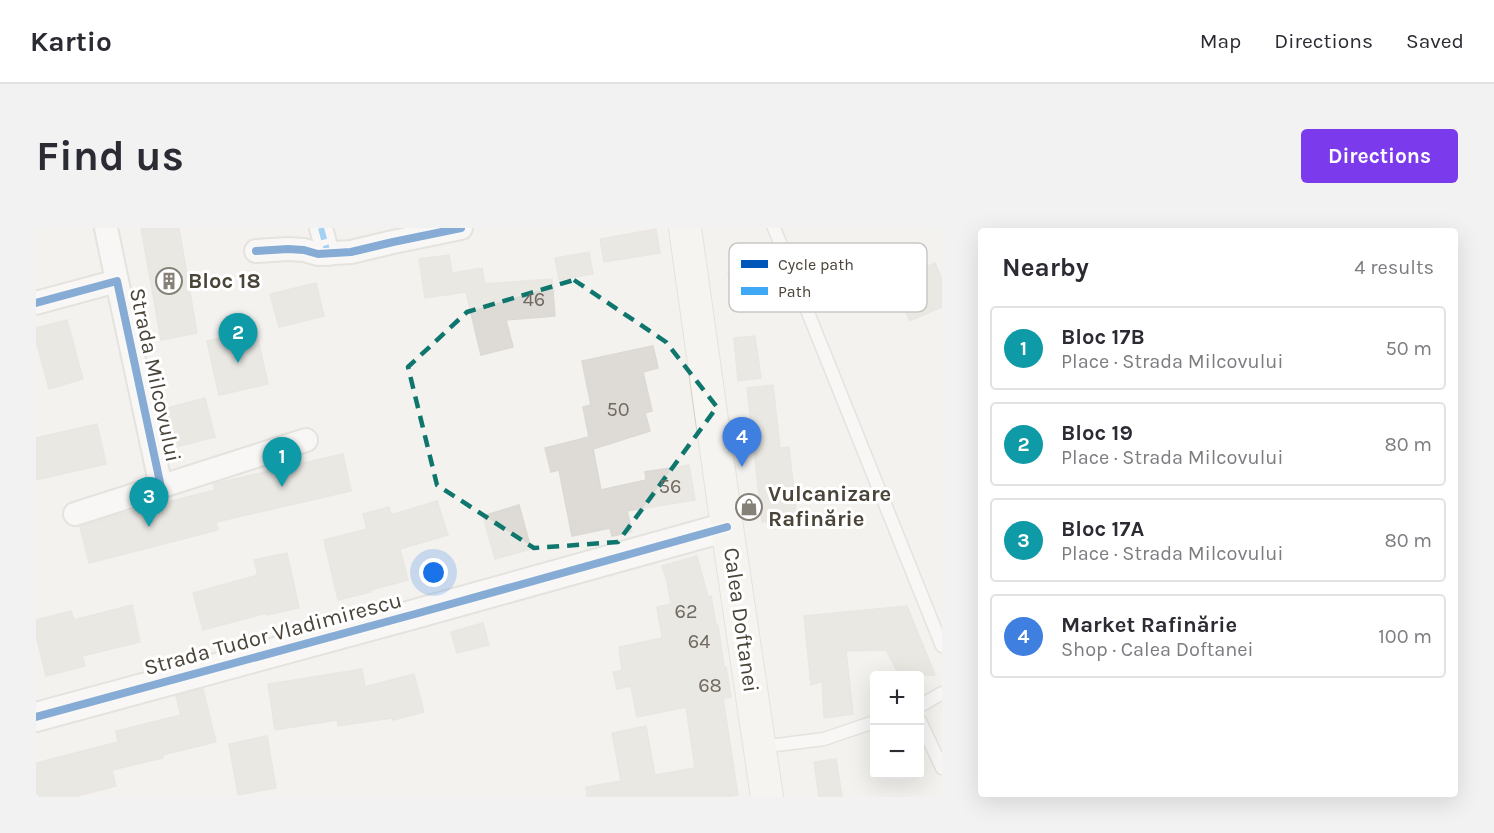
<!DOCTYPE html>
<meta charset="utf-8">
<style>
:root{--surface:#fff;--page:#f2f2f3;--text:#2b2b33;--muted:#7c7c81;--line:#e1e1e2;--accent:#7c3aed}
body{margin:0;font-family:Karla,sans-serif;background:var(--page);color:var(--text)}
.controls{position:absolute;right:18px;bottom:18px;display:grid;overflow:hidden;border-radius:6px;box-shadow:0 6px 24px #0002}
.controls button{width:54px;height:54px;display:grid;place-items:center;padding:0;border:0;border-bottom:2px solid var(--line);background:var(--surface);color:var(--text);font:30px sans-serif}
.you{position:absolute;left:398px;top:345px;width:21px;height:21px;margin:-15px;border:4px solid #fff;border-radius:50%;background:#1a73e8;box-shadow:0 0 0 9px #1a73e833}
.badge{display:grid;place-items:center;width:39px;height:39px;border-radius:50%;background:var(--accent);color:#fff;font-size:20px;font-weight:700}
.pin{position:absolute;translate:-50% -50px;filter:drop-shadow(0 2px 3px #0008)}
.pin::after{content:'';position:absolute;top:32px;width:21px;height:18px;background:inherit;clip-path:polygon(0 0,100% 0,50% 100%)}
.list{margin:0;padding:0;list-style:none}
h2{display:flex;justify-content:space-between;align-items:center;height:78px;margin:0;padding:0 24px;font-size:26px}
h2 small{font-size:20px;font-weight:400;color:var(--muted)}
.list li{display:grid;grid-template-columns:39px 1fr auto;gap:18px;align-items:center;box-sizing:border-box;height:84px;margin:0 12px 12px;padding:0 12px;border:2px solid var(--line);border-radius:6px}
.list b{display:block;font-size:22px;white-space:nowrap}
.list p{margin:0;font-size:20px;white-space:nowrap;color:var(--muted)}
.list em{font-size:20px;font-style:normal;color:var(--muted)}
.map{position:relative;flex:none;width:906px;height:569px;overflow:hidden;border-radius:6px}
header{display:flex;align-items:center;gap:36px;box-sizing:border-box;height:84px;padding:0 30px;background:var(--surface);border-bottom:2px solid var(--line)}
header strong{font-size:28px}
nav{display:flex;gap:33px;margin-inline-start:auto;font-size:21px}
.intro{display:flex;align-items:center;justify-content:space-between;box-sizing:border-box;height:144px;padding:0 36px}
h1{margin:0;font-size:42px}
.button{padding:15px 27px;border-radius:6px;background:var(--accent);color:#fff;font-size:21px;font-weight:700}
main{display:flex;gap:36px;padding:0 36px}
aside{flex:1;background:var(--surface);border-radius:6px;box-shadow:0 6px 24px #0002}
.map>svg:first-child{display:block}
</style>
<header>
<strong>Kartio</strong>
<nav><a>Map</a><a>Directions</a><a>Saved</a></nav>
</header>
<div class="intro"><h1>Find us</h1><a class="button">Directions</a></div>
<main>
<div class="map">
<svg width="906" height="569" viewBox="0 0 906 569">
<rect width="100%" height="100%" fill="#f4f2ee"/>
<g fill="#dedbd6" stroke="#dcd9d4" stroke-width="1.5">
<polygon points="105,0 143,0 161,105 125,112"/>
<polygon points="620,1 624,25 568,34 564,11"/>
<polygon points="553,24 557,46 523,52 519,30"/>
<polygon points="413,27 416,45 446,40 449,56 516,51 519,88 470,92 477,119 445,127 430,64 389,70 383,31"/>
<polygon points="721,33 736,71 708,83 692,45"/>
<polygon points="899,35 906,52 906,79 874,93 857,54"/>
<polygon points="280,55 288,88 243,99 234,66"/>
<polygon points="31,92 47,151 13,161 0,113 0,100"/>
<polygon points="220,102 232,156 183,167 171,113"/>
<polygon points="719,108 725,150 702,153 698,110"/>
<polygon points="617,118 622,140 607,144 616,183 609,185 614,203 557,221 565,262 610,252 609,244 653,237 659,272 591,283 596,304 576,308 574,300 536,308 523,242 515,244 509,220 553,209 547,179 555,177 546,133"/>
<polygon points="737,157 744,220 753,219 761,290 726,294 711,160"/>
<polygon points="169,170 179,209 135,220 124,182"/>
<polygon points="61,196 70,236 0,252 0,210"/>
<polygon points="307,226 315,263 180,294 182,302 53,335 44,299 76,288 179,262 177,256 185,254"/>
<polygon points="401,273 412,307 364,321 372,352 335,362 335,364 302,372 288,312 331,301 327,286 353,279 355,287"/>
<polygon points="483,277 495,321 459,331 447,288"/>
<polygon points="251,325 263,380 231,387 230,385 167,402 157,365 222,347 218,332"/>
<polygon points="661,328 672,369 675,368 680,397 682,397 688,439 690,439 695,469 687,470 702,567 686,569 551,569 550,559 585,553 576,505 610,498 619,547 659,540 650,479 601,489 595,458 581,461 577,444 586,442 583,419 626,410 621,379 635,376 631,353 626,338"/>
<polygon points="96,377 104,414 46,428 49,438 10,448 0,407 0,392 35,383 38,392"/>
<polygon points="871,378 899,447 863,447 850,422 810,423 817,486 788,490 786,453 775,457 768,388"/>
<polygon points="447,395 453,417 421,425 415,404"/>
<polygon points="326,441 329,459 378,446 388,484 357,492 356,490 302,498 301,492 239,502 232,456"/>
<polygon points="167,461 180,514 126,527 127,530 76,542 80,558 38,569 0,569 0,535 82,514 80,503 145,487 140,468"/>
<polygon points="231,508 240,560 202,567 193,516"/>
<polygon points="800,531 806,569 783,569 778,534"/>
</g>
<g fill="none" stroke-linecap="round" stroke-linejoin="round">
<defs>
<g id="service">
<polyline points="738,0 906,418"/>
<polyline points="884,478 906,465"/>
<polyline points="884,493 906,540"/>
<polyline points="725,519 788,511 838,494"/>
</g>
<g id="minor">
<polyline points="70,0 81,53"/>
<polyline points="285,0 292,26"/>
<polyline points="220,23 252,21 268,22 282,26 315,24 357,14 425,0"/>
<polyline points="0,75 81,53 125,259"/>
<polyline points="39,286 270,212"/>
</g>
<polyline id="tertiary" points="0,489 379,386 691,299"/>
<polyline id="secondary" points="649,0 691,299 731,569"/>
</defs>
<use href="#service" stroke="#d2d0cb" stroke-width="15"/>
<use href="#minor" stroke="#d2d0cb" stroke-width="26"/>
<use href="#tertiary" stroke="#d2d0cb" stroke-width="32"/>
<use href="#secondary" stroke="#d3cfc5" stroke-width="34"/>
<use href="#service" stroke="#fdfdfc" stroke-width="12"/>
<use href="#minor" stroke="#fdfdfc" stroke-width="22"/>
<use href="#tertiary" stroke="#fdfdfc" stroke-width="28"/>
<use href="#secondary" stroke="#f7f6f1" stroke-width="32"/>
<polyline stroke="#3fa9f5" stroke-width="6" stroke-dasharray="12 6" stroke-linecap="butt" points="285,0 292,26"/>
<defs>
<g id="cycleway">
<polyline points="220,23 252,21 268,22 282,26 315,24 357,14 425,0"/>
<polyline points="0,75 81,53 125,259"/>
<polyline points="0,489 379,386 691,299"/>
</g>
</defs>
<use href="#cycleway" stroke="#fff" stroke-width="11"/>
<use href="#cycleway" stroke="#0057b8" stroke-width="8"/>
</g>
<path d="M0 0H906V569H0ZM538,52L630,114L681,179L582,314L498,320L401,257L372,139L431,84Z" fill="#f4f2ee" fill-opacity=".55" fill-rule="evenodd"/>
<path fill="none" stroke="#0f766e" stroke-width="4.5" stroke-dasharray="12 8" stroke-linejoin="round" d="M538,52L630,114L681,179L582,314L498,320L401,257L372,139L431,84Z"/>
<defs>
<symbol id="building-ring" viewBox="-11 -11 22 22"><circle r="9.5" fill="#fff" stroke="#868178" stroke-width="1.5"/><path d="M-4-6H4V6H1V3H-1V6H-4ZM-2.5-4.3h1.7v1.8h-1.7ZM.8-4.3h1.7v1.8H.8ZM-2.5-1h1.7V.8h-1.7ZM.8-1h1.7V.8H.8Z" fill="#868178"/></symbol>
<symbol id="shop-ring" viewBox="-11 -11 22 22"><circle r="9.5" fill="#fff" stroke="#868178" stroke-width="1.5"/><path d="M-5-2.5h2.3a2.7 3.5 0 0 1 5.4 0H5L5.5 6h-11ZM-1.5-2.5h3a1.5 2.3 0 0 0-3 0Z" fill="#868178"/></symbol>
</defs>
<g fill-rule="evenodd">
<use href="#building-ring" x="118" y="38" width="30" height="30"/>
<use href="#shop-ring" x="698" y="264" width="30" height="30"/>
</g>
<g text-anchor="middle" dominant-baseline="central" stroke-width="6" stroke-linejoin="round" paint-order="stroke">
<g font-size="20" fill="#706a61">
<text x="498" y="71">46</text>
<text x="582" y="181">50</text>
<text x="634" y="258">56</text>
<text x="650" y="383">62</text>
<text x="663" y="413">64</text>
<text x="674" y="457">68</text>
</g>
<g font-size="22" font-weight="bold" fill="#4b4439" stroke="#fff" text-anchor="start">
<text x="152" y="53">Bloc 18</text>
<text x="732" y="266">Vulcanizare<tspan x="732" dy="25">Rafinărie</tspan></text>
</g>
<g font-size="22" fill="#4b4439" stroke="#fff">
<text transform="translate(119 147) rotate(78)">Strada Milcovului</text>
<text transform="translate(705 392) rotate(82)">Calea Doftanei</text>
<text transform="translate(237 406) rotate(-15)">Strada Tudor Vladimirescu</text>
</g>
</g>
<rect x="693" y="15" width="198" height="69" rx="9" fill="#fff" stroke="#c9c7c4" stroke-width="1.5"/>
<rect x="705" y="32" width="27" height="8" fill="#0057b8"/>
<rect x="705" y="59" width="27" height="8" fill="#3fa9f5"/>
<g font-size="16" fill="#4b4439">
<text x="742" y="42">Cycle path</text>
<text x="742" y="69">Path</text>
</g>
</svg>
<div class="controls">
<button>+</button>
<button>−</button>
</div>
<div class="you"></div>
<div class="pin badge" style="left:246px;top:259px;background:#0f9aa8">1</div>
<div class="pin badge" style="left:202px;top:135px;background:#0f9aa8">2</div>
<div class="pin badge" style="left:113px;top:299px;background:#0f9aa8">3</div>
<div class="pin badge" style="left:706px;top:239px;background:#3f7fe0">4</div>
</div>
<aside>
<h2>Nearby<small>4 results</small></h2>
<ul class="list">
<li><span class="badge" style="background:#0f9aa8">1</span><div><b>Bloc 17B</b><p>Place · Strada Milcovului</p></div><em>50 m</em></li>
<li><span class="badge" style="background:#0f9aa8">2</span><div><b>Bloc 19</b><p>Place · Strada Milcovului</p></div><em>80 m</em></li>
<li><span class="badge" style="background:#0f9aa8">3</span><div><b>Bloc 17A</b><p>Place · Strada Milcovului</p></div><em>80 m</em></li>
<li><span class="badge" style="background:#3f7fe0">4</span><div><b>Market Rafinărie</b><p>Shop · Calea Doftanei</p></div><em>100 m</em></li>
</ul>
</aside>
</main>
